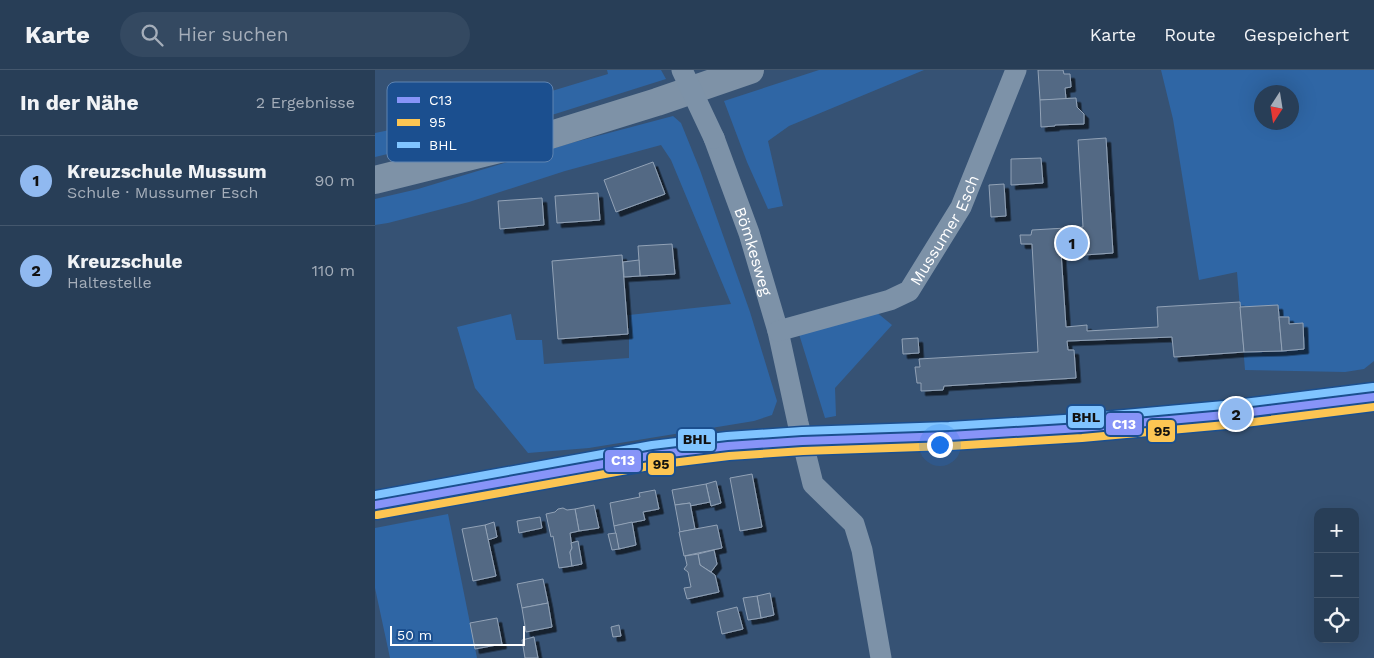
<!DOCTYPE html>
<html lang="de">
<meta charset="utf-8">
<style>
:root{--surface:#283e57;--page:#344961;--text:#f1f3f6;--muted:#a5aeba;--line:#44576d;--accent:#90b9f0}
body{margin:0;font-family:"Work Sans",sans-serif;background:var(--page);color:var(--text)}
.controls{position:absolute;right:15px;bottom:15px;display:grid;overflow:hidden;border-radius:10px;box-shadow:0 5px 20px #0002}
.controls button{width:45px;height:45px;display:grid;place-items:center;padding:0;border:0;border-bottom:1px solid var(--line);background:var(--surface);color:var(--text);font:25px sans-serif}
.compass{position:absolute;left:879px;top:15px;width:45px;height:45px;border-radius:50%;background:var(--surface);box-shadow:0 5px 20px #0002;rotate:192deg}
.scale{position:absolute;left:15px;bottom:12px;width:135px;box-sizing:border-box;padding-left:5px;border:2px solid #fff;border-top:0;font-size:14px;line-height:18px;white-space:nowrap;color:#fff;-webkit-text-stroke:4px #1b4f8f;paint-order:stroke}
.you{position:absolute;left:564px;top:374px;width:18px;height:18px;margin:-12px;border:4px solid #fff;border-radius:50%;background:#1a73e8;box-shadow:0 0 0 8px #1a73e833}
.badge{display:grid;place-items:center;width:32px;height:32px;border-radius:50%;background:var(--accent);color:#111;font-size:16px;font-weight:700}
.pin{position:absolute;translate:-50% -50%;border:2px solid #fff;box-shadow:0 1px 5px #0006}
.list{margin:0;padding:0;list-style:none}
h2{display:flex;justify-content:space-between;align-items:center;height:65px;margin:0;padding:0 20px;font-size:21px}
h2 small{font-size:16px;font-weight:400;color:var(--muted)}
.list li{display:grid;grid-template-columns:32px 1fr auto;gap:15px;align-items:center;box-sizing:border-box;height:90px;padding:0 20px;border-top:1px solid var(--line)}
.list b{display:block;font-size:19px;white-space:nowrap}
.list p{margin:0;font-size:16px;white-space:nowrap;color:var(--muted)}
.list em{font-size:16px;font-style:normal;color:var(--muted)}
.icon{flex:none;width:28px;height:28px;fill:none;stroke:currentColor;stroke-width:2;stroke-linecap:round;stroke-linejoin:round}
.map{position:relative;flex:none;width:999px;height:588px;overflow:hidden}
header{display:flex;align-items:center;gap:30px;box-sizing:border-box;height:70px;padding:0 25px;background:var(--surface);border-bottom:1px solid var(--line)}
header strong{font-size:24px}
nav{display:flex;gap:28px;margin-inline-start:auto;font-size:18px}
.search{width:350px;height:45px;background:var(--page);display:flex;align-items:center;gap:12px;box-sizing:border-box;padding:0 18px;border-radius:28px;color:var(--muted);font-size:19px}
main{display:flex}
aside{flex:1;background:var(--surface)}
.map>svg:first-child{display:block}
</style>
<header>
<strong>Karte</strong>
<div class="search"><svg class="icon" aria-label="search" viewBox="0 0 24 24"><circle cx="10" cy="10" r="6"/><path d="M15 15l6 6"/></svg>Hier suchen</div>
<nav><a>Karte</a><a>Route</a><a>Gespeichert</a></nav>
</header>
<main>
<aside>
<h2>In der Nähe<small>2 Ergebnisse</small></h2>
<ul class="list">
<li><span class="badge">1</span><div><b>Kreuzschule Mussum</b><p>Schule · Mussumer Esch</p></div><em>90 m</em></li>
<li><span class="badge">2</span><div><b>Kreuzschule</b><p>Haltestelle</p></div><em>110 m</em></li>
</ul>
</aside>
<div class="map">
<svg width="999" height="588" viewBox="0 0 999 588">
<defs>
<filter id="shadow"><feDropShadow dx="4.5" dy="4.5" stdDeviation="0" flood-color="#0009"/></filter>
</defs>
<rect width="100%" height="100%" fill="#365274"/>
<g fill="#2f66a5" fill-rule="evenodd">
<polygon points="232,0 286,0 291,9 180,44 0,87 0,63 117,39 233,4"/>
<polygon points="444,0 549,0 414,56 393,71 408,136 393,139 372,92 349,31"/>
<path d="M786,0H999V291L989,299L970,302L870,300L862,202L824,210L798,49ZM886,22H916V52H886Z"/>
<polygon points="298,46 306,53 325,100 375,242 402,331 397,345 379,351 214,378 153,383 100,318 82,257 136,244 141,270 167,270 169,294 254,288 254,245 356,234 296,90 286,75 190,101 94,132 13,153 0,155 0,129 43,119 196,73"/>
<polygon points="500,241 517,255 460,318 461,346 450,348 424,264"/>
<polygon points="73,444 102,588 15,588 0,518 0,458"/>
</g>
<g fill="#526984" stroke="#92a2b6" filter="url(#shadow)">
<polygon points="663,0 688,0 689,4 695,4 696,17 690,18 691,29 665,30"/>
<polygon points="701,28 702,37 709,44 709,54 680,55 680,56 666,57 665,30"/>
<polygon points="731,68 738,183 709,185 710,180 686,182 691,257 712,255 712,261 783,257 782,237 865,232 869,282 799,287 797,267 692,271 693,280 699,280 701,308 569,316 568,320 546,321 546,313 542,313 540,297 545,297 544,289 663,282 657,174 646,174 645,165 656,165 657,160 708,157 703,70"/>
<polygon points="666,88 668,113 636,115 636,89"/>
<polygon points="278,92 290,124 241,142 229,110"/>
<polygon points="629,114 631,146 616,147 614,115"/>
<polygon points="223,123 225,150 182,153 180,126"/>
<polygon points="167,128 169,155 125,159 123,131"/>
<polygon points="297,174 300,204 265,206 263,176"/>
<polygon points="247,185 253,264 183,269 177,191"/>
<polygon points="264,190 265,206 249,207 248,192"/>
<polygon points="903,235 907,281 869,282 865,237"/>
<polygon points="904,247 914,247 914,254 928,253 929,279 907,281"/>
<polygon points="543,268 544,283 528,284 527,269"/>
<polygon points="377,404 387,457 365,461 355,408"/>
<polygon points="341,411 346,433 336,436 331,414"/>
<polygon points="331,414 335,432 315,436 315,433 300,435 297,420"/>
<polygon points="280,420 284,439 268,442 270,450 239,456 235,433 265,427 264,423"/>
<polygon points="315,433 320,459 305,462 300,435"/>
<polygon points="219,435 224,458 204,461 200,439"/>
<polygon points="188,438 192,440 200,439 204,461 195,463 197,478 195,482 197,496 184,498 178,466 176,467 171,444 180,442 183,439"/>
<polygon points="165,447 167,458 144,463 142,451"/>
<polygon points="119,452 122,467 113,470 110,455"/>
<polygon points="257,452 261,475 244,479 239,456"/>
<polygon points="110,455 121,506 98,511 87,459"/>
<polygon points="342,455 347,478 309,486 304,462"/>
<polygon points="241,463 244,479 237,480 233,464"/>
<polygon points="203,471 207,494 197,496 195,482 197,478 196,473"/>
<polygon points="339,480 342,494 336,502 325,495 323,484"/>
<polygon points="323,484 325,495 340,505 344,522 312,529 309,518 316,517 313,502 309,499 312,495 310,486"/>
<polygon points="168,509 173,533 147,538 142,514"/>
<polygon points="395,523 399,545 386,548 382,526"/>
<polygon points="382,526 386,548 373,550 368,528"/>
<polygon points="173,533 177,557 151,562 147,538"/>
<polygon points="362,537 368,559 347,564 342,542"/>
<polygon points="122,548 127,574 100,579 95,553"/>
<polygon points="244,555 246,566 238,567 236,557"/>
<polygon points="159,567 163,588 150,588 147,570"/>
</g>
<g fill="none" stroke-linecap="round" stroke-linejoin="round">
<g stroke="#7d92a8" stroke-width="21">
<path id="s1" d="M339,68L374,163L403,261L423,353L438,414L479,454L487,480L506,588"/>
<path id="s2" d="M403,261L515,230L534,221L586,137L641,0"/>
</g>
<polyline stroke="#798da4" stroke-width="28" points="0,435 157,406 279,385 353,376 427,371 574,366 706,358 861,344 999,327"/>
<polyline stroke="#7e92a7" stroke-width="28" points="0,110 156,71 282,32 375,0"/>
<polyline stroke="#7d92a8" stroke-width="21" points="307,0 339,68"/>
<defs>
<polyline id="bus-1" points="0,435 279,385 353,376 427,371 574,366 706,358 861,344 999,327"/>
<polyline id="bus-2" points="2,445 280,395 354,386 428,381 575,376 707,368 862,354 999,337"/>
<polyline id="bus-3" points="0,425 277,375 352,366 427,361 574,356 705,348 860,334 998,317"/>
</defs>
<use href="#bus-1" stroke="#1b4f8f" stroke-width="11"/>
<use href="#bus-2" stroke="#1b4f8f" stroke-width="11"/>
<use href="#bus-3" stroke="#1b4f8f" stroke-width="11"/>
<use href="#bus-1" stroke="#8794f8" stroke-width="8"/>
<use href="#bus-2" stroke="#fcc553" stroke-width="8"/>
<use href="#bus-3" stroke="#80c4ff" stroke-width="8"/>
</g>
<g text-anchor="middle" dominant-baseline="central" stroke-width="4.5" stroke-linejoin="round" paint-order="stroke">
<g font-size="16" fill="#fff" stroke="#1b4f8f">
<text stroke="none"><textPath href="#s2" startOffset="208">Mussumer Esch</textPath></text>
<text stroke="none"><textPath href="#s1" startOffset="120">Bömkesweg</textPath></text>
</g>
</g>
<rect x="12" y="12" width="166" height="80" rx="8" fill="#1b4f8f" stroke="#5f84b1" stroke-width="1"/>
<rect x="22" y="27" width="23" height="6" fill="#8794f8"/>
<rect x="22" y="49" width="23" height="7" fill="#fcc553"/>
<rect x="22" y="72" width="23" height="6" fill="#80c4ff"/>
<g font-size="14" fill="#fff">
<text x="54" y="35">C13</text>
<text x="54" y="57">95</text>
<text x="54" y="80">BHL</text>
</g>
<g stroke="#1b4f8f" stroke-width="2">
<rect x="692" y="335" width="38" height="24" rx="5" fill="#80c4ff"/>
<rect x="730" y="342" width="38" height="24" rx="5" fill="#8794f8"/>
<rect x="772" y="349" width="29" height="24" rx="5" fill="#fcc553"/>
<rect x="302" y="358" width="39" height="24" rx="5" fill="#80c4ff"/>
<rect x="229" y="379" width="38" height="24" rx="5" fill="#8794f8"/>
<rect x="272" y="382" width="28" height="24" rx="5" fill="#fcc553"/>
</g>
<g font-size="14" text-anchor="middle" font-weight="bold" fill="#fff">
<text x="749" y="359">C13</text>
<text x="248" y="395">C13</text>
</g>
<g font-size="14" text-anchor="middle" font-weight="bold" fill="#111">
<text x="711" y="352">BHL</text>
<text x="787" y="366">95</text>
<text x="322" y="374">BHL</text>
<text x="286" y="399">95</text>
</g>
</svg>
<div class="controls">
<button>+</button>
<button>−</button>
<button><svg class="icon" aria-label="locate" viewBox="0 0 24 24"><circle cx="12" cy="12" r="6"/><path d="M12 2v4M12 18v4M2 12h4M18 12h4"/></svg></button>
</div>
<svg class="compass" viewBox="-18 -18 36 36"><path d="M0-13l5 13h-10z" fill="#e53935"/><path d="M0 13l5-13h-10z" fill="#a5aeba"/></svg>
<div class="scale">50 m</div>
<div class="you"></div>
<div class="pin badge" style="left:697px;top:173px">1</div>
<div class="pin badge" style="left:861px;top:344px">2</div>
</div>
</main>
